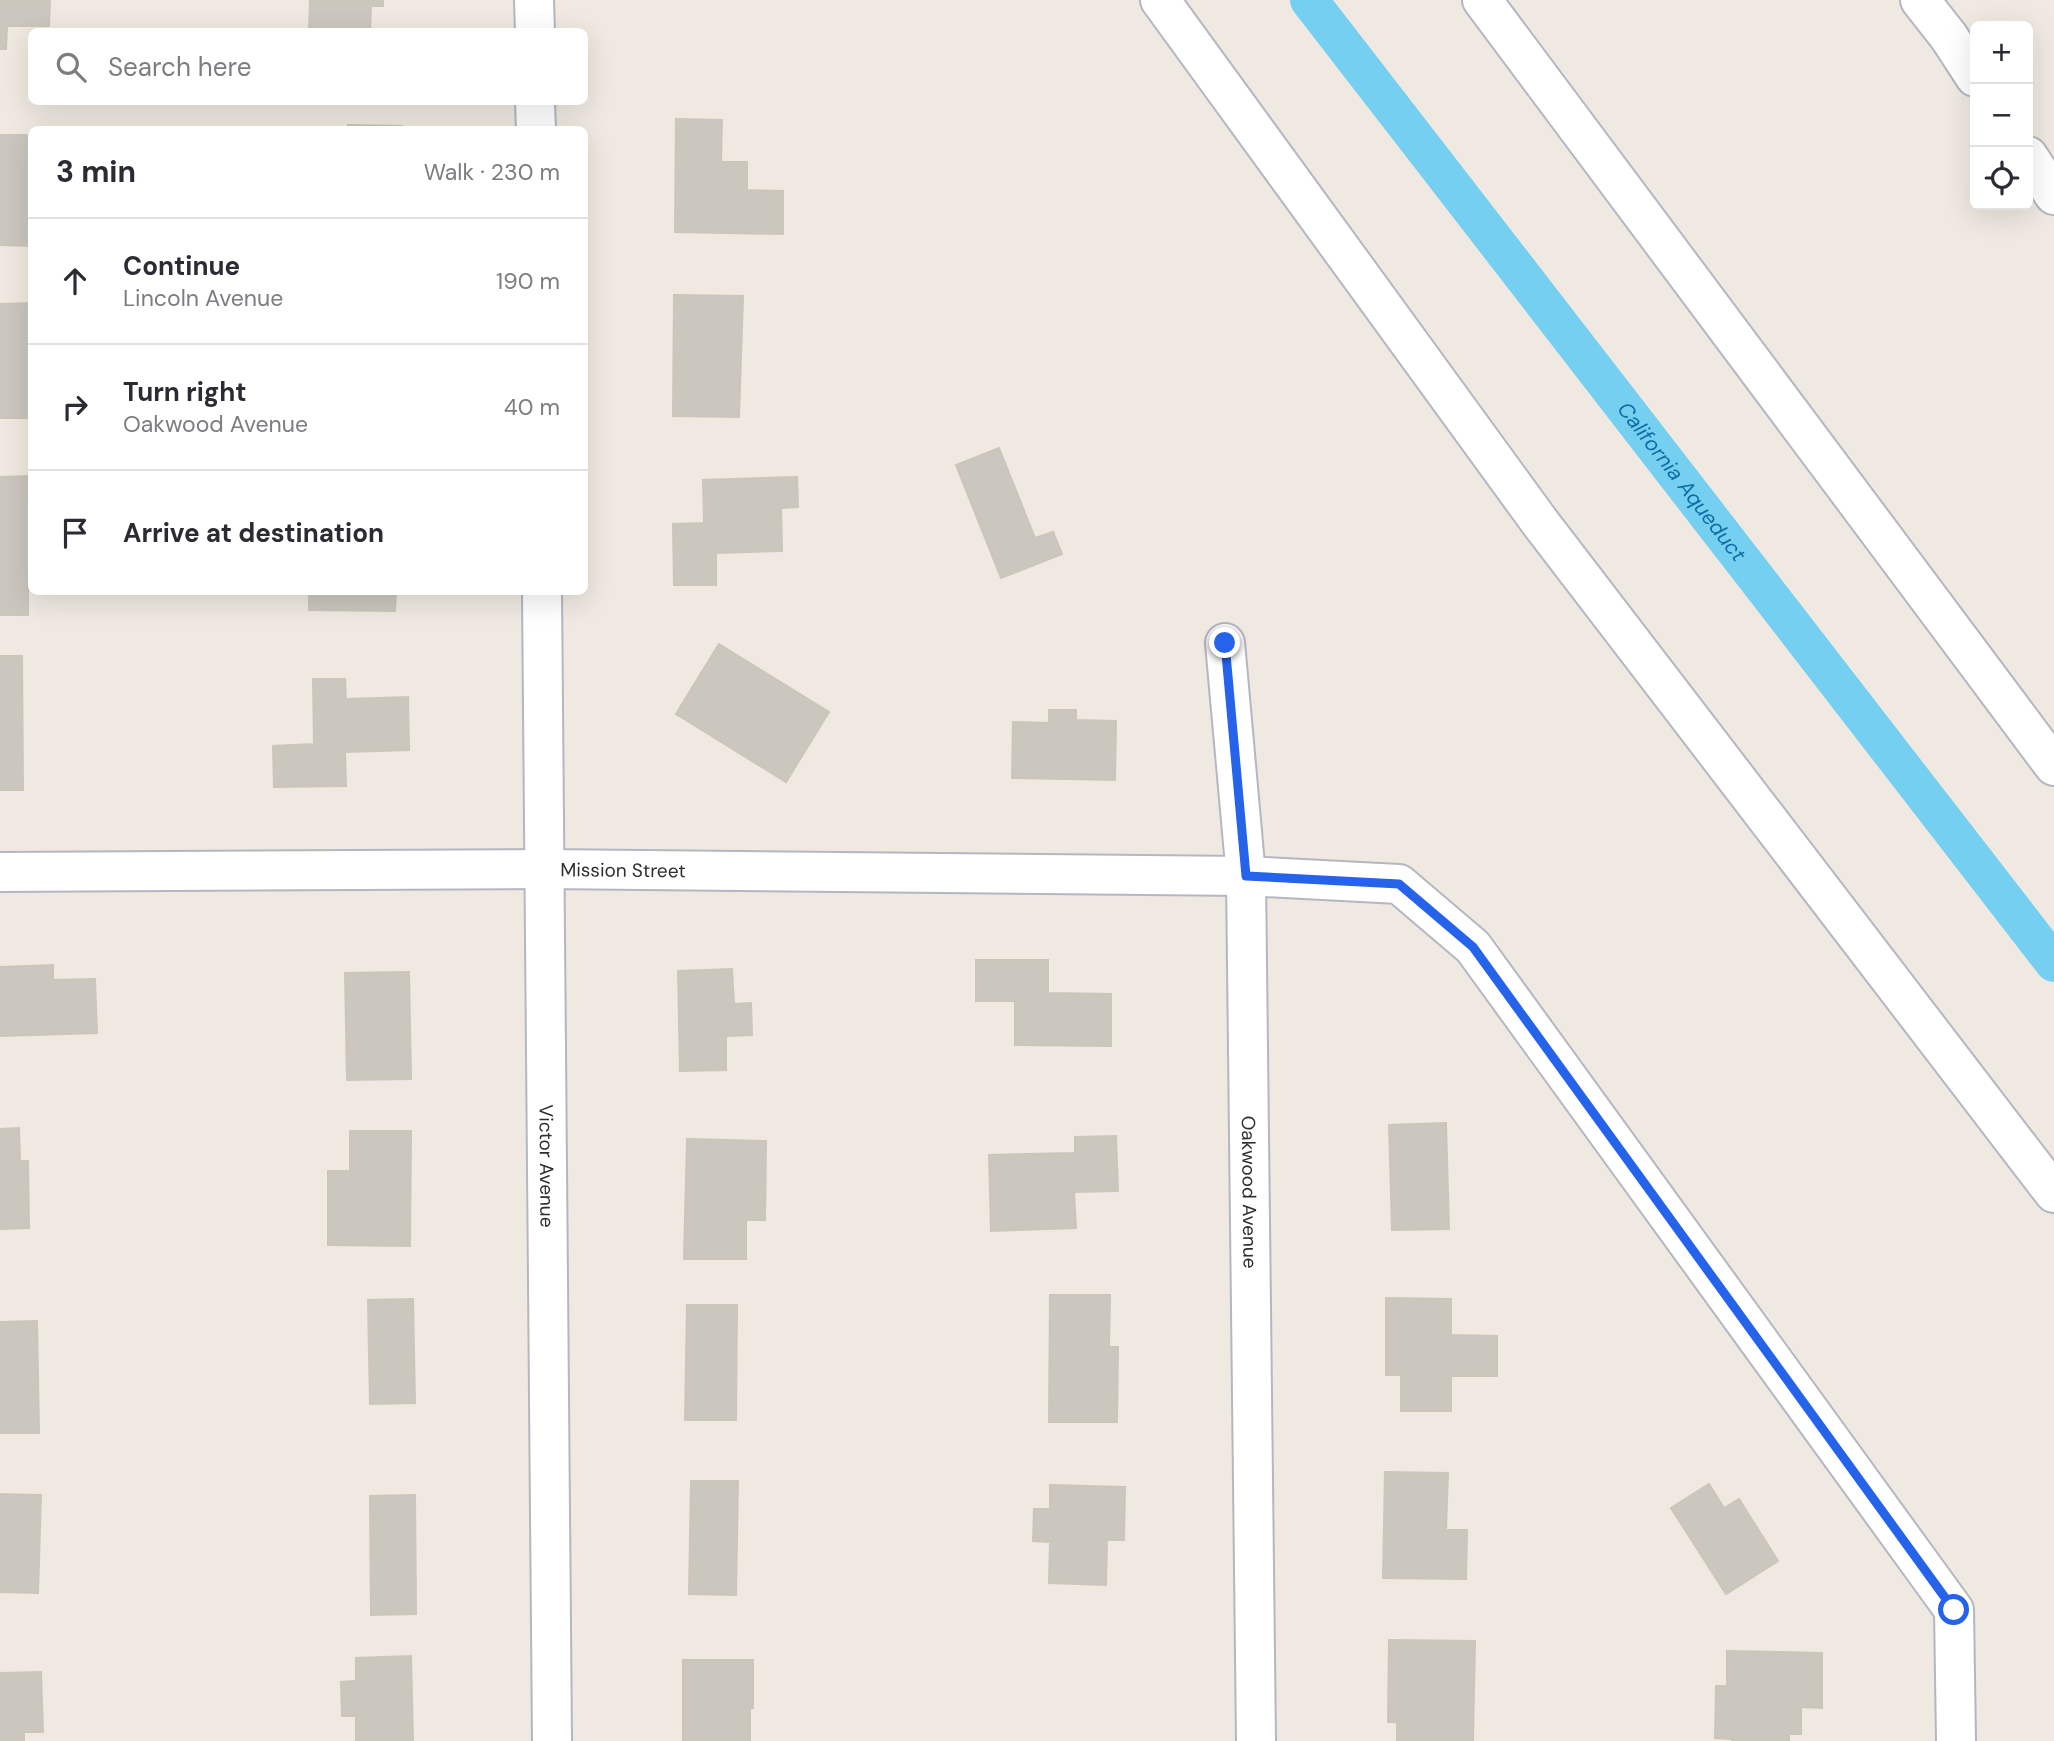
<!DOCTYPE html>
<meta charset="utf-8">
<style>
:root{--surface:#fff;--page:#f7f7f7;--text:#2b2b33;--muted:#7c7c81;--line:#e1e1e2}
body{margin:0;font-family:"DM Sans",sans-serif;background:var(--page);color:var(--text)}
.controls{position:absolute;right:21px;top:21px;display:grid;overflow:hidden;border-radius:10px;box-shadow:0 7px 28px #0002}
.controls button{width:63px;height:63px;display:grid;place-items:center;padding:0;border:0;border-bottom:2px solid var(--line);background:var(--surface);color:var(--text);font:35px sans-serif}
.stop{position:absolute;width:21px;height:21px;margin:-16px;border:5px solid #2563eb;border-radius:50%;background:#fff}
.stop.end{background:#2563eb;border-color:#fff;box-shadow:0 2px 7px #0008}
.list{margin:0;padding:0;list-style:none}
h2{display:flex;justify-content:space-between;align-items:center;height:91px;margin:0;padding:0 28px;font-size:30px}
h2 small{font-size:23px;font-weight:400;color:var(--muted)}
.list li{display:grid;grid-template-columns:46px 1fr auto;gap:21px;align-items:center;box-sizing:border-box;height:126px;padding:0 28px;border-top:2px solid var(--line)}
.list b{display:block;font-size:26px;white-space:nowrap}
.list p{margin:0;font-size:23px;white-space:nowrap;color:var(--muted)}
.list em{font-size:23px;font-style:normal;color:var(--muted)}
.icon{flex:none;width:38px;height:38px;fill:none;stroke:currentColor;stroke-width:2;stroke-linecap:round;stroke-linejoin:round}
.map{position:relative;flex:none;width:2054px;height:1741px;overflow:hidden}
.search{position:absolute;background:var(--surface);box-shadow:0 7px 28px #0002;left:28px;top:28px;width:560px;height:77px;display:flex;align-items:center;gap:18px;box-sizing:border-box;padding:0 24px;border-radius:10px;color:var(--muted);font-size:26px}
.panel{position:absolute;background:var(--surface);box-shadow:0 7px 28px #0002;left:28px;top:126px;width:560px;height:469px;border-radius:10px}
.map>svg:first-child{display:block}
</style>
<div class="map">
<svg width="2054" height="1741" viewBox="0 0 2054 1741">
<rect width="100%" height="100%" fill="#efe9e1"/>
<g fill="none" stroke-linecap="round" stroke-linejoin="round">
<path stroke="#75cff0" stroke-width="38" id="s1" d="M1309,0L2054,963"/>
</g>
<g fill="#cbc7bf" stroke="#cbc5ba" stroke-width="2">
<polygon points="0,0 50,0 49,26 7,26 6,49 0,49"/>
<polygon points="310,0 383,0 383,6 371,6 370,32 309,32"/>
<polygon points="676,119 722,120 721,162 747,162 747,190 783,191 783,234 675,232"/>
<polygon points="348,125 402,126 401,130 348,130"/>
<polygon points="0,135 32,135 32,246 0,245"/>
<polygon points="674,295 743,296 739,417 673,416"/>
<polygon points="32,303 32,418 0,418 0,304"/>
<polygon points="999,448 1035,538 1053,532 1062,554 1001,578 956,465"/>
<polygon points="28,476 28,502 32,502 32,571 28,571 28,615 0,615 0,477"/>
<polygon points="797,477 798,507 781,508 782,551 716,553 716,585 674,585 673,524 704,523 703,480"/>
<polygon points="309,592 396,592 395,611 309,610"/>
<polygon points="719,644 829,712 786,782 676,714"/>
<polygon points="0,656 22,656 23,790 0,790"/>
<polygon points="313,679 345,679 346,699 408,697 409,750 345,752 346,786 274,787 273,746 314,744"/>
<polygon points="1049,710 1076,710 1076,720 1116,721 1115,780 1012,778 1013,722 1049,723"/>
<polygon points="976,960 1048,960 1048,993 1111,994 1111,1046 1015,1045 1015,1001 976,1001"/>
<polygon points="53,965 53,980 95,979 97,1033 0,1036 0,967"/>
<polygon points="732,969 734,1004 751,1003 752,1035 726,1036 726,1070 680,1071 678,971"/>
<polygon points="409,972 411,1079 347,1080 345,973"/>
<polygon points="1446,1123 1449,1229 1392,1230 1389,1125"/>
<polygon points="19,1128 20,1161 28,1161 29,1228 0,1229 0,1129"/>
<polygon points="350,1131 411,1131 410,1246 328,1245 328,1171 350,1171"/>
<polygon points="1116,1136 1118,1191 1074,1192 1076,1228 991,1231 989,1155 1075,1153 1075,1137"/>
<polygon points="687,1139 766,1141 765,1220 746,1220 746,1259 684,1259"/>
<polygon points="1050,1295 1110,1295 1109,1347 1118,1347 1117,1422 1049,1422"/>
<polygon points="1386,1298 1451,1299 1451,1335 1497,1336 1497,1376 1451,1376 1451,1411 1401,1411 1401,1375 1386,1375"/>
<polygon points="413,1299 415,1403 370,1404 368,1300"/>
<polygon points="687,1305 737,1305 736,1420 685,1420"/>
<polygon points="37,1321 39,1433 0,1433 0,1322"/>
<polygon points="1385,1472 1448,1473 1446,1530 1467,1530 1466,1579 1383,1578"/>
<polygon points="691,1481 738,1481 736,1595 689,1594"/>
<polygon points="1709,1484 1724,1508 1739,1499 1778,1561 1726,1594 1671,1508"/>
<polygon points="1050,1485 1125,1487 1124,1540 1107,1540 1106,1585 1049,1583 1050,1542 1033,1541 1034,1509 1050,1509"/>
<polygon points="0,1494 41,1495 38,1593 0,1592"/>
<polygon points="415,1495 416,1614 371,1615 370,1496"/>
<polygon points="1389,1640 1475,1641 1473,1741 1397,1741 1397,1722 1388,1722"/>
<polygon points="1727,1651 1822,1653 1822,1708 1801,1707 1801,1734 1789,1734 1789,1741 1732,1741 1732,1739 1715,1738 1716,1686 1727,1686"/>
<polygon points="411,1656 413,1741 356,1741 356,1716 342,1716 341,1682 356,1681 356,1658"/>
<polygon points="683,1660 753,1660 753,1708 750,1708 750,1741 683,1741"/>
<polygon points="41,1672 43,1732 24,1732 24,1741 0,1741 0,1673"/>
</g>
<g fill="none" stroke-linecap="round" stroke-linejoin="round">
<defs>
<g id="minor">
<polyline points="534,0 535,32"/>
<polyline points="1160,0 1539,521 2054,1193"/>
<polyline points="1482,0 2054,766"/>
<polyline points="1920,0 1949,37 1975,77"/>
<polyline points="535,102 536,130"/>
<polyline points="2028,156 2054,195"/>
<path id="s2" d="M542,592L552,1741"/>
<path id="s3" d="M1225,643L1246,876L1256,1741"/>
<path id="s4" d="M0,872L545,869L1246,876L1399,884L1473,947L1954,1610L1956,1741"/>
</g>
</defs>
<use href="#minor" stroke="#b4b7c1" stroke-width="42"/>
<use href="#minor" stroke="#fff" stroke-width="38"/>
</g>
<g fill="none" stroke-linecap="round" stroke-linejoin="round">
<polyline stroke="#2563eb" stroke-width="9" points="1225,643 1246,876 1399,884 1473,947 1954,1610"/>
</g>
<g text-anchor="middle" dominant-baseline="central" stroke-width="5" stroke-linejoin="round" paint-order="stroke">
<g font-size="19" fill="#2e2e2e" stroke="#fff">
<text stroke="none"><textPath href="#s4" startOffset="623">Mission Street</textPath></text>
<text stroke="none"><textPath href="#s2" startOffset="574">Victor Avenue</textPath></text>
<text stroke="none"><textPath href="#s3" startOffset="550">Oakwood Avenue</textPath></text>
</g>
<g font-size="21" font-style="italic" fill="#0d6fa3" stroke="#fff">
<text stroke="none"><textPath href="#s1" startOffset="609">California Aqueduct</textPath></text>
</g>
</g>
</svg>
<div class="controls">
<button>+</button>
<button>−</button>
<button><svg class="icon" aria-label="locate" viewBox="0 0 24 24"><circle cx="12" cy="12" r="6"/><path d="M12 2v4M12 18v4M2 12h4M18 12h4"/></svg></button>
</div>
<div class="stop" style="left:1954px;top:1610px"></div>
<div class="stop end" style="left:1225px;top:643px"></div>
<div class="search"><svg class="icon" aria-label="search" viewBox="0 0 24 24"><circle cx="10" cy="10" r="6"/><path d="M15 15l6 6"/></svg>Search here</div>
<section class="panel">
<h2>3 min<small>Walk · 230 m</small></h2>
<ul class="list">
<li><svg class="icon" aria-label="ahead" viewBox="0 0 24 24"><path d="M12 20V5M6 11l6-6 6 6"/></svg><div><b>Continue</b><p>Lincoln Avenue</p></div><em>190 m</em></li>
<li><svg class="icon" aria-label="right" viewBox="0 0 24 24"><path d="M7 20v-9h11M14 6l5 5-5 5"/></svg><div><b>Turn right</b><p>Oakwood Avenue</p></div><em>40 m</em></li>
<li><svg class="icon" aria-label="arrive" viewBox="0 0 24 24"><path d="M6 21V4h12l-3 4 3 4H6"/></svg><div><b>Arrive at destination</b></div></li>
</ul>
</section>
</div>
